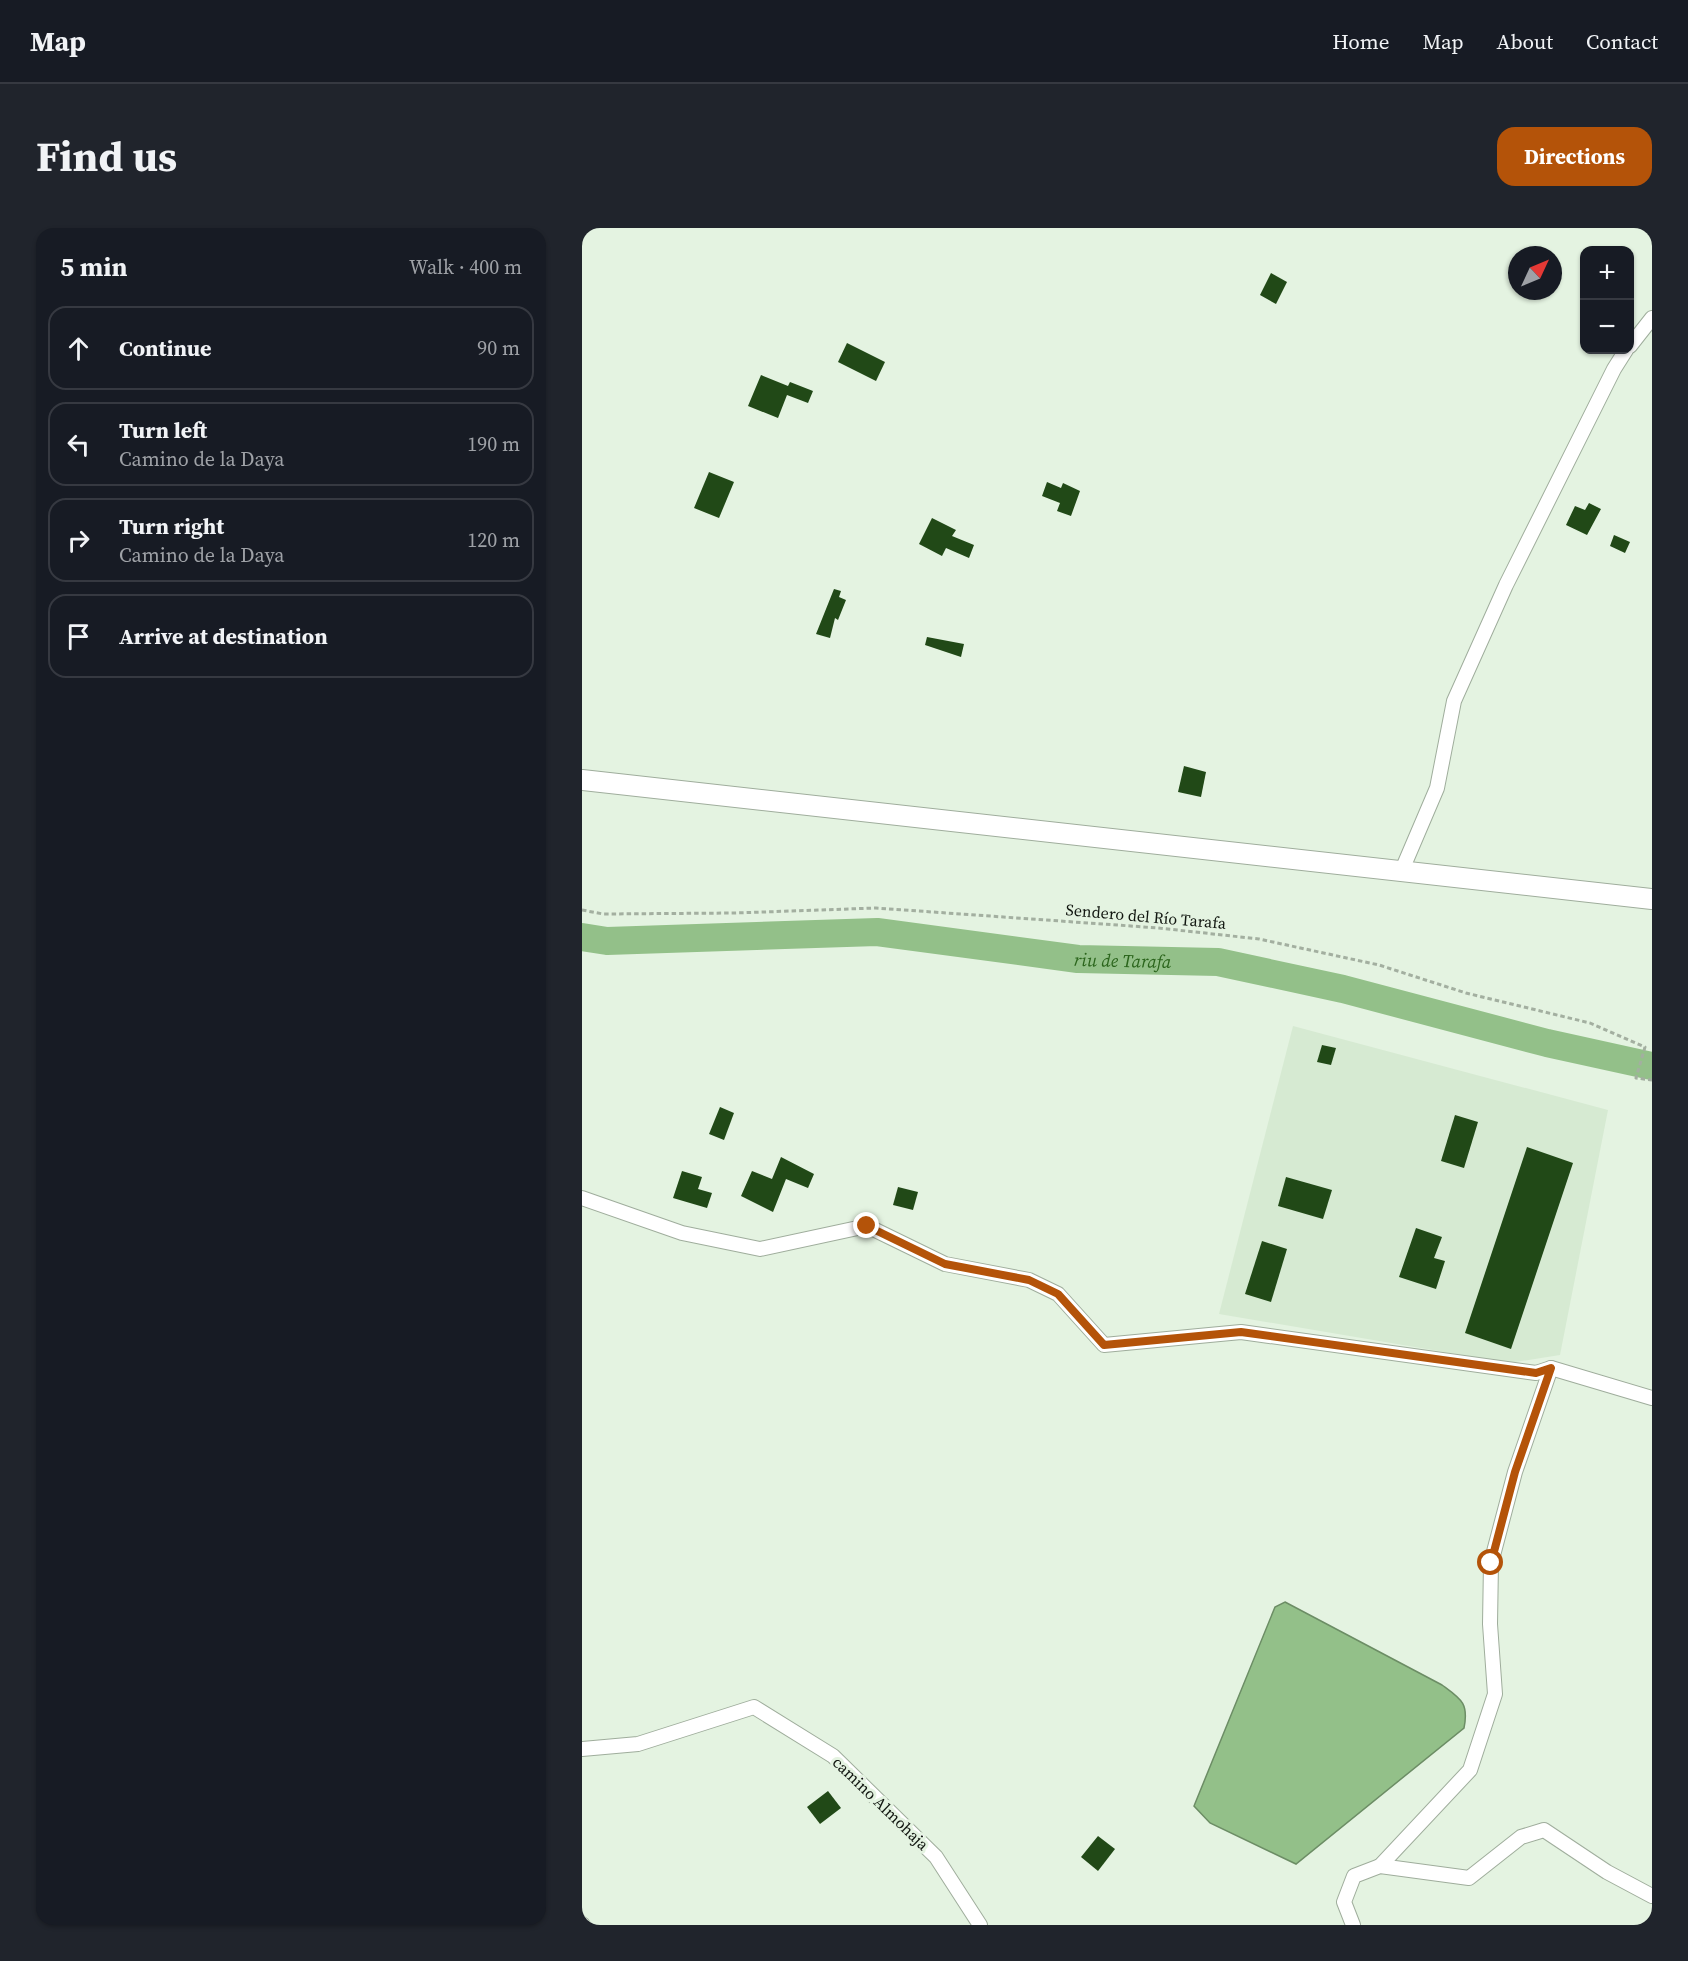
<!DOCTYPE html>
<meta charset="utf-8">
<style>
:root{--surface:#171b24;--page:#20242c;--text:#f1f3f6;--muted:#9ea1a6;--line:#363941;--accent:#b45309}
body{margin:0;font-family:"Source Serif 4",serif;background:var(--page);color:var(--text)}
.controls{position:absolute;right:18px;top:18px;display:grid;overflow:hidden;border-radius:12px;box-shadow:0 2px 4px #0004}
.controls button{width:54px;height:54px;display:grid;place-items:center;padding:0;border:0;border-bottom:2px solid var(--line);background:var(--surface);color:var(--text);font:30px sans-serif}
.compass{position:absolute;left:926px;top:18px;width:54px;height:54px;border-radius:50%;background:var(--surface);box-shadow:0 2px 4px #0004;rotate:46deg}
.stop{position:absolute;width:18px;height:18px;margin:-14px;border:4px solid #b45309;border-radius:50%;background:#fff}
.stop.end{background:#b45309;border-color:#fff;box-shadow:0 2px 6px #0008}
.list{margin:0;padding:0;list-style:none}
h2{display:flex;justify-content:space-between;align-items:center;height:78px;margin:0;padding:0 24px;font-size:26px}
h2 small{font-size:20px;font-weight:400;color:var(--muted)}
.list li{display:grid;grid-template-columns:39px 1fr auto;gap:18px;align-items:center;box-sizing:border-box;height:84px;margin:0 12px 12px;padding:0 12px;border:2px solid var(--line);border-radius:18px}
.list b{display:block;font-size:22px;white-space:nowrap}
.list p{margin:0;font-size:20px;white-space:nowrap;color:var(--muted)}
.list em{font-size:20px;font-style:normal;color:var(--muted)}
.icon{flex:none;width:33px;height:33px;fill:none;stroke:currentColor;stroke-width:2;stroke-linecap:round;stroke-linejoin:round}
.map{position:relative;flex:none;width:1070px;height:1697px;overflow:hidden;border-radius:18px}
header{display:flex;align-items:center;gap:36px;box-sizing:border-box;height:84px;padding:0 30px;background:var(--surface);border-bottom:2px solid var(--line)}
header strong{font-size:28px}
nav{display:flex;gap:33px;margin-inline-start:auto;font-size:21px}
.intro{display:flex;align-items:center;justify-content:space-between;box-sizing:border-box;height:144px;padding:0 36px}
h1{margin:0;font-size:42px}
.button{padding:15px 27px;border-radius:18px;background:var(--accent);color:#fff;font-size:21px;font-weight:700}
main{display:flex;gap:36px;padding:0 36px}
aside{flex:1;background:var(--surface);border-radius:18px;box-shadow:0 2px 4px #0004}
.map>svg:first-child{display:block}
</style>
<header>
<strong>Map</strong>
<nav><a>Home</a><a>Map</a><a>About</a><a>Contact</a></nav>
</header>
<div class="intro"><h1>Find us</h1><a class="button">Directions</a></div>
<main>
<aside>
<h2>5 min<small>Walk · 400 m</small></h2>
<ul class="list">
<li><svg class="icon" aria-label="ahead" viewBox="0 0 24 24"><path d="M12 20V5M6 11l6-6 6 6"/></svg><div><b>Continue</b></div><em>90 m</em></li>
<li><svg class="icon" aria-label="left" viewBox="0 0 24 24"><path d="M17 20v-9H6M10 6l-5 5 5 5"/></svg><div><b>Turn left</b><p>Camino de la Daya</p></div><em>190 m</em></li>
<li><svg class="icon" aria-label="right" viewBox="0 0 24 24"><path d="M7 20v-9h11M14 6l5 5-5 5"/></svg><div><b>Turn right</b><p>Camino de la Daya</p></div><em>120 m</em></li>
<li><svg class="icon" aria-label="arrive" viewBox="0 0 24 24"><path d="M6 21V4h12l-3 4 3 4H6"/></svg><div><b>Arrive at destination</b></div></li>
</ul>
</aside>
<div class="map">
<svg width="1070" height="1697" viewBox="0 0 1070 1697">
<rect width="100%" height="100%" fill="#e4f3e1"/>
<polygon fill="#d6ead2" points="711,798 1026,882 978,1127 927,1135 637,1086"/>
<path fill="#93c089" stroke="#6c8d65" stroke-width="1.5" d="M703,1374L860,1457C879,1471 887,1475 882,1500L714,1636L628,1595L612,1578L693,1379Z"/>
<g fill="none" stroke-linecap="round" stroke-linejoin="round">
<path stroke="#93c089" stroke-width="28" id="s1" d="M0,709L25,713L295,704L496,731L636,734L761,761L965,815L1070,838"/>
</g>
<g fill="#214917">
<polygon points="689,45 705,54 694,76 678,67"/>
<polygon points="265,115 303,134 294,153 256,134"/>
<polygon points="179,147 206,158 208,154 231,163 226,175 205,167 196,190 166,178"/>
<polygon points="127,244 152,254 137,290 112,280"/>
<polygon points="465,254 479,260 481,255 498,263 489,288 475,283 478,275 460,268"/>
<polygon points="1007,275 1019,281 1005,307 984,297 993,278 1003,282"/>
<polygon points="350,290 374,302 370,308 392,317 387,330 364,320 360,328 337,316"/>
<polygon points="1032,307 1048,314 1043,325 1028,318"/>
<polygon points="252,361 259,363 257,369 264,372 256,392 253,390 248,410 234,406"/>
<polygon points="345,409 382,416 379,429 343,417"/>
<polygon points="602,538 624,544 619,569 596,564"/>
<polygon points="740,817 754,820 749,837 735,834"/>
<polygon points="138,879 152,885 142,912 127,906"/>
<polygon points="873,887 896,894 882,940 859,933"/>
<polygon points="945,919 991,935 929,1121 883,1105"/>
<polygon points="199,929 232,946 226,960 204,951 191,984 159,968 170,943 190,951"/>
<polygon points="100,943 120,949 116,961 130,965 125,980 91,970"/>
<polygon points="704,949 750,962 741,991 696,978"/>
<polygon points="316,959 336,964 331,982 311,977"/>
<polygon points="834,1000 860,1009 852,1030 863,1033 854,1061 817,1049"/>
<polygon points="680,1013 705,1021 689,1074 663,1066"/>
<polygon points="246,1563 259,1580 238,1596 225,1579"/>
<polygon points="516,1608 533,1621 516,1643 499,1629"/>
</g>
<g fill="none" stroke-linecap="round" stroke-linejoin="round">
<defs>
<g id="street">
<polyline points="1048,118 1070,90"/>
<polyline points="820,642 855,560 872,473 924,357 1032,141 1044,122"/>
<polyline points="0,970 100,1005 178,1021 285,998 363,1036 447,1052 476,1066 522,1117 659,1104 954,1145 969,1140 1070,1170"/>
<polyline points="0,1521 56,1516 172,1479 251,1528 354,1629 398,1697"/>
<polyline points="798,1638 888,1542 913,1466 908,1396 909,1335 933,1244 969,1140"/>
<polyline points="0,1696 1,1697"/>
<polyline points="771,1697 762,1674 772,1648 798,1638 887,1650 939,1609 962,1602 1025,1644 1070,1668"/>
</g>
<polyline id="secondary" points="0,552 1070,671"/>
</defs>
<use href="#street" stroke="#9fad9c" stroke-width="16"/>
<use href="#secondary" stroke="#9fad9c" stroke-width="22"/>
<polyline stroke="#a3afa0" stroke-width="3" stroke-dasharray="4.5 3" stroke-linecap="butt" points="0,682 21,686 153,685 294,680 577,700 677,711 797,737 884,765 1008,795 1063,819 1054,850 1070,852"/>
<use href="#street" stroke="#fff" stroke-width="14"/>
<use href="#secondary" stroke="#fff" stroke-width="20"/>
</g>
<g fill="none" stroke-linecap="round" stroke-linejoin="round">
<polyline stroke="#b45309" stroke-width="8" points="285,998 363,1036 447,1052 476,1066 522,1117 659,1104 954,1145 969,1140 933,1244 909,1335"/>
</g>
<g text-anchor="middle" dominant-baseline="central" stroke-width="6" stroke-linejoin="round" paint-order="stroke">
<g font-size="16" fill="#111610" stroke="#e4f3e1">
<text transform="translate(564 688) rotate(5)">Sendero del Río Tarafa</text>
<text transform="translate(299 1575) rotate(44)">camino Almohaja</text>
</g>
<g font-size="18" font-style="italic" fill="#2b651c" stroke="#e4f3e1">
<text stroke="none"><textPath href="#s1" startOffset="543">riu de Tarafa</textPath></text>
</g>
</g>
</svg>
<div class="controls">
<button>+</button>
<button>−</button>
</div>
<svg class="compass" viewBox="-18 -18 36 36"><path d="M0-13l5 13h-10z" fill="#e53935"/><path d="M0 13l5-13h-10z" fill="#9ea1a6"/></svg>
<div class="stop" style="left:909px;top:1335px"></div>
<div class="stop end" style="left:285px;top:998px"></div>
</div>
</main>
